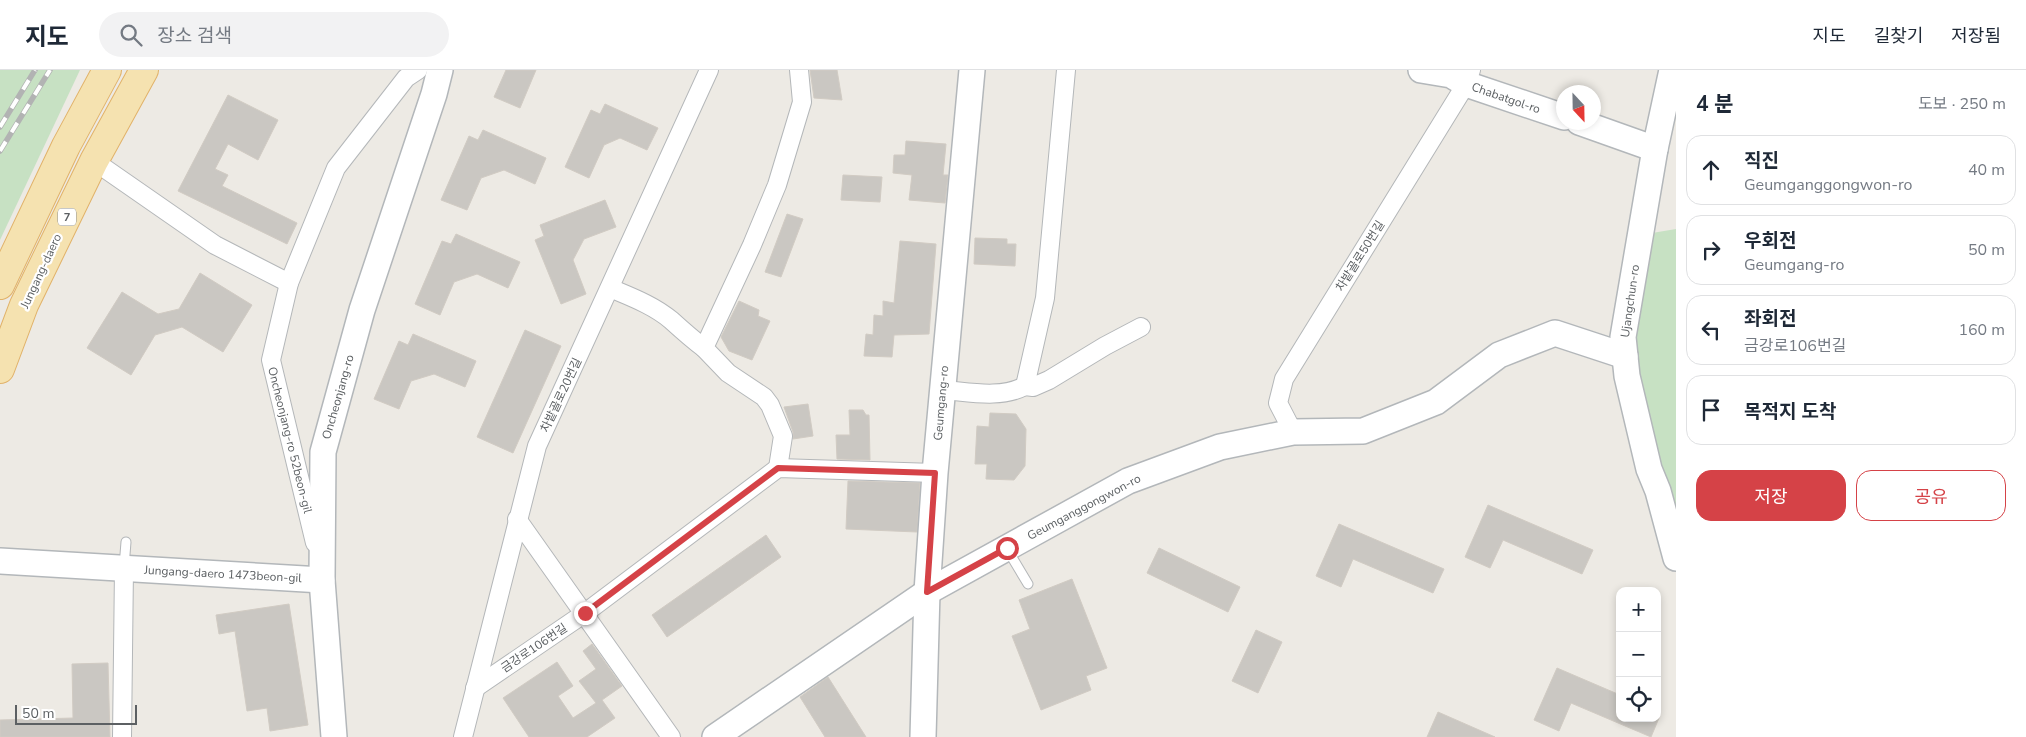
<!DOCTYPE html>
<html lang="ko">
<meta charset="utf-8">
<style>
:root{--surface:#fff;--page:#f2f2f3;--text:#1f2937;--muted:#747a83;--line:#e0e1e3;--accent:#d54247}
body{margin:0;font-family:"Nunito Sans","Noto Sans KR",sans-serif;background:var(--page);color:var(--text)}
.controls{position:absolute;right:15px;bottom:15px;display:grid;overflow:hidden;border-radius:10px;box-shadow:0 2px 8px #0003}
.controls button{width:45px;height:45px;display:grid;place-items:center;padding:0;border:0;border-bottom:1px solid var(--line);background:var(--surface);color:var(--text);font:25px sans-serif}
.compass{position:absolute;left:1556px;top:15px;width:45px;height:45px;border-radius:50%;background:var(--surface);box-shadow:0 2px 8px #0003;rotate:158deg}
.scale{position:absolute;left:15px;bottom:12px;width:122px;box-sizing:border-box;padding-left:5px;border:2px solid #5c6063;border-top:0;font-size:14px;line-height:18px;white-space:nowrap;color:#5c6063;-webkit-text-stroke:4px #fff;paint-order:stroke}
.stop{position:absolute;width:15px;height:15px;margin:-11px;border:4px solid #d54247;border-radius:50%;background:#fff}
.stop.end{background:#d54247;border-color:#fff;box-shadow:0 1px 5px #0008}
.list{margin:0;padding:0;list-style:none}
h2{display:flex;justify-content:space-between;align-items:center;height:65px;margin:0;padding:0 20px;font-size:21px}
h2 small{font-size:16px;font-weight:400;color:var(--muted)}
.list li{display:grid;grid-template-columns:32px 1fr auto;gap:15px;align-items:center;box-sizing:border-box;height:70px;margin:0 10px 10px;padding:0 10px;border:1px solid var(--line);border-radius:15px}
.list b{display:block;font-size:19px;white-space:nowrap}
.list p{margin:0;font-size:16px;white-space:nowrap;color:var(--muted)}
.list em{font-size:16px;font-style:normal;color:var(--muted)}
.actions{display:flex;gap:10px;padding:15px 20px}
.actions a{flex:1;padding:11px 0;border:1px solid var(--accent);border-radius:15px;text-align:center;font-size:18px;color:var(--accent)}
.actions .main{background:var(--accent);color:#fff}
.icon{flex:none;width:28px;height:28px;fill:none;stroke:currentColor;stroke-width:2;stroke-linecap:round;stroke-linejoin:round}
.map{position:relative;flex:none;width:1676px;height:667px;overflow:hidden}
header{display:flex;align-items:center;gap:30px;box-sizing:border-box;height:70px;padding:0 25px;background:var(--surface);border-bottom:1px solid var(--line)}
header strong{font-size:24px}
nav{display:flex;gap:28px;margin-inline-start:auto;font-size:18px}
.search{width:350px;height:45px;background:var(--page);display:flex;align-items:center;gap:12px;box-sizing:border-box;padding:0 18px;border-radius:28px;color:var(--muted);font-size:19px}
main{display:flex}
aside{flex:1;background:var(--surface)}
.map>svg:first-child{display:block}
</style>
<header>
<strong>지도</strong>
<div class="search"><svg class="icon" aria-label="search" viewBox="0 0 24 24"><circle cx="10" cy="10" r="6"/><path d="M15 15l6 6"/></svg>장소 검색</div>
<nav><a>지도</a><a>길찾기</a><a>저장됨</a></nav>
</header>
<main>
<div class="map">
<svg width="1676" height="667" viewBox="0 0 1676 667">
<rect width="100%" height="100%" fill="#edeae4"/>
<g fill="#c7e1c3">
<polygon points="0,0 80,0 0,170"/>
<polygon points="1676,159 1676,478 1625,286 1640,165"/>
</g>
<g fill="#cac7c2" stroke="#d1cbc3">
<polygon points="506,0 536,0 520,38 494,27"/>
<polygon points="810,0 837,0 842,30 814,28"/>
<polygon points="228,25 278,50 258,90 228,74 215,99 228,105 222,116 297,153 287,174 178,121"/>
<polygon points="605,34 658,58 647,80 620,68 604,75 589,108 565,97 591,40 600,44"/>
<polygon points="483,60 546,88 535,114 504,100 481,108 467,140 441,130 469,66 478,70"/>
<polygon points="906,71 946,74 943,105 948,105 945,133 909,130 912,105 893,103 894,85 905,85"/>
<polygon points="843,105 882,107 880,132 841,130"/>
<polygon points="605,130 616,157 584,169 573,190 586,224 561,234 535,170 544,166 540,155"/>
<polygon points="787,144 803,149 781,207 765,202"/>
<polygon points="456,164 520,192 508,218 477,204 454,212 440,245 415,234 442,171 451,174"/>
<polygon points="975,168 1007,169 1007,174 1016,174 1015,196 974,194"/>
<polygon points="900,171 936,174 929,264 894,265 892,287 864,286 866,264 873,265 874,245 883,246 883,231 894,233"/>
<polygon points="200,203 252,235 223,282 182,257 155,265 131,305 87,278 122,222 158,244 179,239"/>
<polygon points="739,231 759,240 758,246 770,251 752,290 729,281 721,267"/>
<polygon points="525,260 561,276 513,383 477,367"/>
<polygon points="413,264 476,291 465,317 434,304 411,311 399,339 374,329 399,271 408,275"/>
<polygon points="808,334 813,366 793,369 793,362 784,337"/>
<polygon points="849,340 863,340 866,345 869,345 870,390 837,389 836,365 850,365"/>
<polygon points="990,343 1016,344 1026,359 1025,396 1014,410 986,409 987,394 975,394 977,356 989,357"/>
<polygon points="848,411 920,413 917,462 846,459"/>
<polygon points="1488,435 1593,480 1582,504 1503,470 1490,498 1465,487"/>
<polygon points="1339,454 1444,499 1433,523 1353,489 1341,517 1316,506"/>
<polygon points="766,465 781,487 667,567 652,545"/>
<polygon points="1159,478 1240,517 1228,542 1147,503"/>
<polygon points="1072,509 1107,598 1086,606 1091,620 1041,640 1012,566 1030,559 1019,530"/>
<polygon points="289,534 308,655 270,661 267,638 247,641 235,561 219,564 216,545"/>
<polygon points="1256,560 1282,572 1258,623 1232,611"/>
<polygon points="592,574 622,616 602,630 615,648 587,667 529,667 503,628 557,592 573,616 558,626 573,648 596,633 579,611 596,599 583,581"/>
<polygon points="108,593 110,667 0,667 0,650 73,648 72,594"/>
<polygon points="1557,598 1620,625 1620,648 1659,648 1651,667 1571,633 1559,661 1534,650"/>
<polygon points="828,607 866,667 825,667 800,627"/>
<polygon points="1438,642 1495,667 1427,667"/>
</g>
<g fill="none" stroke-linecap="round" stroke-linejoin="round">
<defs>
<g id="lane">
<polyline points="1007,479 1028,514"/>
<polyline points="124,497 126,472"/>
</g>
<g id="street">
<polyline points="1066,0 1045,228 1025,316 1033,317 1049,310 1105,276 1141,257"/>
<polyline points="94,91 215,175 289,213"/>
<path d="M610,218C631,227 653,235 671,250C682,260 692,269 704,278"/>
<path d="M943,320C970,322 1000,329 1025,316"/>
<polyline points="1293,362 1278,333 1284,309 1466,14 1471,0"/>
<polyline points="778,398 783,366 770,335 764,327 728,303 704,278 752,175 777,115 802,32 799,0"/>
<polyline points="517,449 671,667"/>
<polyline points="315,473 271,290 289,213 336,98 406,8 418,0"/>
<polyline points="475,618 585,543 778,398 935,403"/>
<polyline points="122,667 124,498"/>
<polyline points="463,667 537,376 709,0"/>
</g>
<g id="secondary">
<polyline points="1421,0 1451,5 1466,14 1564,47"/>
<polyline points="1672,0 1655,79 1623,267 1627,306 1649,399 1658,421 1676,488"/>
<polyline points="1579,52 1655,79"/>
<polyline points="0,491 322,510"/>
<polyline points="334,667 322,510 323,382 362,240 434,24 440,0"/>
<polyline points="715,667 927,522 1128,411 1220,377 1293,362 1363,361 1436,332 1499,285 1555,263 1625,286"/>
<polyline points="923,667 927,522 935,403 972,0"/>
</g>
<g id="primary">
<polyline points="0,215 66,76 107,0"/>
<polyline points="0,299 24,235 94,91 144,0"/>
</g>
</defs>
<use href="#lane" stroke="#b4b7b9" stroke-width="11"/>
<use href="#street" stroke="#b4b7b9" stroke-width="20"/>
<use href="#secondary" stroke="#b3b7ba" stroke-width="28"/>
<use href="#primary" stroke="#e1b269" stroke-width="30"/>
<use href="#lane" stroke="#fff" stroke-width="9"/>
<use href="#street" stroke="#fff" stroke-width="18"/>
<use href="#secondary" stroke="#fff" stroke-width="25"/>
<use href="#primary" stroke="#f5e2b0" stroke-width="28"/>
<defs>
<g id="rail">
<polyline points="0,57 35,0"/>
<polyline points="0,81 50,0"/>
</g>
</defs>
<use href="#rail" stroke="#b2b3b3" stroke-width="5.5"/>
<use href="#rail" stroke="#fff" stroke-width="4" stroke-dasharray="11" stroke-linecap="butt"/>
</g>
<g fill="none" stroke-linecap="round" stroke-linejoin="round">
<polyline stroke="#d54247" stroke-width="6" points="585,543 778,398 935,403 927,522 1007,478"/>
</g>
<g text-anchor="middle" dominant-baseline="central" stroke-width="4.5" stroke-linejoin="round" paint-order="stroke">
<rect fill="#fff" stroke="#8d9092" stroke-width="1" x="58" y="138.5" width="18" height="17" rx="4"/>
<g font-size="11" font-weight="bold" fill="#5c6063">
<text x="67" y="147">7</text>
</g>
<g font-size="12" fill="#5c6063" stroke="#fff">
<text transform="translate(1506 28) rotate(19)">Chabatgol-ro</text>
<text transform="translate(1360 186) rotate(-58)">차밭골로50번길</text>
<text transform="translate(41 201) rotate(-65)">Jungang-daero</text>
<text transform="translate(1630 231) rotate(-82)">Ujangchun-ro</text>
<text transform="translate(561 325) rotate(-65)">차밭골로20번길</text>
<text transform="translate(338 327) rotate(-74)">Oncheonjang-ro</text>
<text transform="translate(941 333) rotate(-85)">Geumgang-ro</text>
<text transform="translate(290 370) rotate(76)">Oncheonjang-ro 52beon-gil</text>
<text transform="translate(1084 437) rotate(-28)">Geumganggongwon-ro</text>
<text transform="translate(223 504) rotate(3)">Jungang-daero 1473beon-gil</text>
<text transform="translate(534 578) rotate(-34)">금강로106번길</text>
</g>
</g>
</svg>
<div class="controls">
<button>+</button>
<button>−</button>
<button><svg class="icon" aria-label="locate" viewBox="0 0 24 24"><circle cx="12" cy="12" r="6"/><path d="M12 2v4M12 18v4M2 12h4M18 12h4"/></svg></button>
</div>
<svg class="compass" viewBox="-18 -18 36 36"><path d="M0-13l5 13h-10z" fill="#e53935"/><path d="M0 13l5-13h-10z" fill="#747a83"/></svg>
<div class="scale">50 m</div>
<div class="stop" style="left:1007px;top:478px"></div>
<div class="stop end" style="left:585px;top:543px"></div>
</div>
<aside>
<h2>4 분<small>도보 · 250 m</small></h2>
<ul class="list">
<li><svg class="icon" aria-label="ahead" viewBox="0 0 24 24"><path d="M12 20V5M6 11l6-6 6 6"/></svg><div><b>직진</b><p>Geumganggongwon-ro</p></div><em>40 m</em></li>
<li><svg class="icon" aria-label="right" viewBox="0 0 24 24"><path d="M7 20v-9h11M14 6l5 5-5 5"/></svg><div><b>우회전</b><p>Geumgang-ro</p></div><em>50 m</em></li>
<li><svg class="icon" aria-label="left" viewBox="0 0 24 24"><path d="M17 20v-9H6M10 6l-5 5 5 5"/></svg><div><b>좌회전</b><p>금강로106번길</p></div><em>160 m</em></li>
<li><svg class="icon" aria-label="arrive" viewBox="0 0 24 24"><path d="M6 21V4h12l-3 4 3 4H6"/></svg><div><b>목적지 도착</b></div></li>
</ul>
<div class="actions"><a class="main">저장</a><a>공유</a></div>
</aside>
</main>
